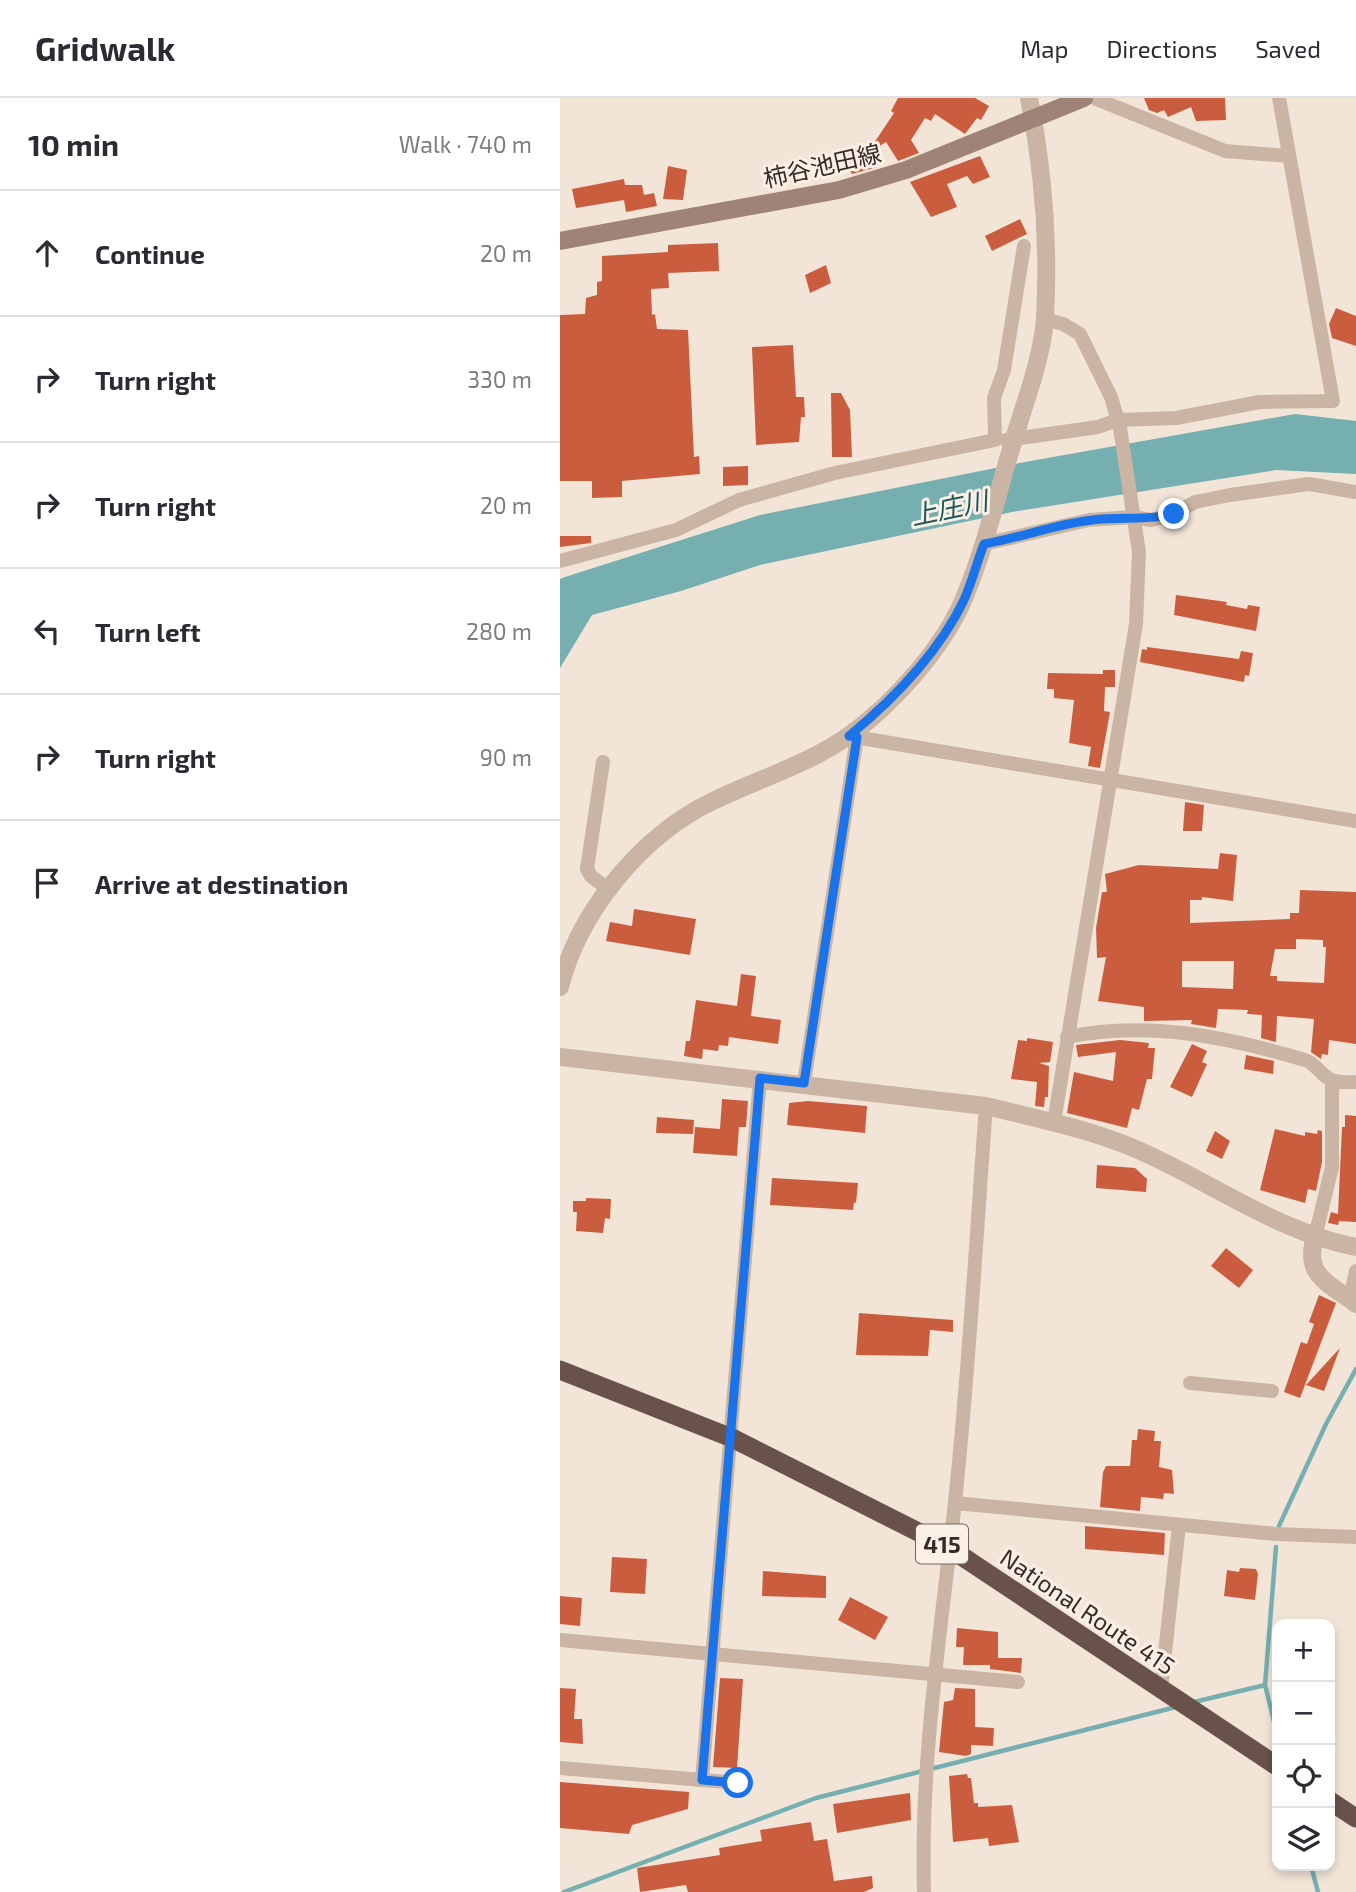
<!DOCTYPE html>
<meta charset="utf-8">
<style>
:root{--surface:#fff;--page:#f2f2f3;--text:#2b2b33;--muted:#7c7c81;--line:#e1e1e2}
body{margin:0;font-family:"Exo 2","Noto Sans JP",sans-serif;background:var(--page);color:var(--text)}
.controls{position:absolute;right:21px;bottom:21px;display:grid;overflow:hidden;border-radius:14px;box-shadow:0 4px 10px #0003}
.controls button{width:63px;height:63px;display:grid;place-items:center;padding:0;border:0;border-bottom:2px solid var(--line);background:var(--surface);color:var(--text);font:35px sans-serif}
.stop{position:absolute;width:21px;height:21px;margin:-16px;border:5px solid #1a73e8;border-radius:50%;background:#fff}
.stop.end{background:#1a73e8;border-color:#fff;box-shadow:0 2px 7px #0008}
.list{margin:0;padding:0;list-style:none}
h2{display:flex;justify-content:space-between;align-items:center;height:91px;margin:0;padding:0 28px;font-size:30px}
h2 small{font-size:23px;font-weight:400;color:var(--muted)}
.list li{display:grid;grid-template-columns:46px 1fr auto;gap:21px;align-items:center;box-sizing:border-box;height:126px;padding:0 28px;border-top:2px solid var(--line)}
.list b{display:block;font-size:26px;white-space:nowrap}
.list em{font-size:23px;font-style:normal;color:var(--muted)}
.icon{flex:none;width:38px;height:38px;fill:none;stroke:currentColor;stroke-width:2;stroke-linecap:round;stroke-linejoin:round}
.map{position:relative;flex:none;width:796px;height:1794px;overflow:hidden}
header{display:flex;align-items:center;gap:42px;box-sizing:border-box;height:98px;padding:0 35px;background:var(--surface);border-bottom:2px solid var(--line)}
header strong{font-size:33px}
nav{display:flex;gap:38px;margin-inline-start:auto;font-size:24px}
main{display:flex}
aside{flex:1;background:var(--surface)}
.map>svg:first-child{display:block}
</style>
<header>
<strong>Gridwalk</strong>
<nav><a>Map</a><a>Directions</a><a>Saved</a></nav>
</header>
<main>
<aside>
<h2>10 min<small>Walk · 740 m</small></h2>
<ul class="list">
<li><svg class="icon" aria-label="ahead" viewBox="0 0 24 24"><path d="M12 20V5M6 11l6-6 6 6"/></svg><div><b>Continue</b></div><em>20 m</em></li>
<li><svg class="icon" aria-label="right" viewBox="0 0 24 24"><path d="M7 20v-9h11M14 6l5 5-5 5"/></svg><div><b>Turn right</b></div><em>330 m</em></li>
<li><svg class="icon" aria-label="right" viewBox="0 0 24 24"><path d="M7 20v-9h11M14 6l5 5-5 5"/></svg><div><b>Turn right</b></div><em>20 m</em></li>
<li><svg class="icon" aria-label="left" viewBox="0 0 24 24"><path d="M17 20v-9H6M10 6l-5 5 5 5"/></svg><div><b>Turn left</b></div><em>280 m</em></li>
<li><svg class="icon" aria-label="right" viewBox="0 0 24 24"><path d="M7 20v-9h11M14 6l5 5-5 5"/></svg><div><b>Turn right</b></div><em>90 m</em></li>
<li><svg class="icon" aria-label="arrive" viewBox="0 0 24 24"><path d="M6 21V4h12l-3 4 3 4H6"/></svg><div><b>Arrive at destination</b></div></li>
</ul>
</aside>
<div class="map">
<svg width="796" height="1794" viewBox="0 0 796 1794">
<rect width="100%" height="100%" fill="#f2e5d8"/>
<polygon fill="#76afb0" points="735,316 796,323 796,376 716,372 452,414 200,467 121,493 32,517 0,570 0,481 5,479 200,417 465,364"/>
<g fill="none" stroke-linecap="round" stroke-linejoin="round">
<g stroke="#76afb0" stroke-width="4.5">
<polyline points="719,1428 766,1326 796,1271"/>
<polyline points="716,1449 705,1587 717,1636"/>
<polyline points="634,1604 705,1587"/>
<polyline points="751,1768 758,1794"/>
<polyline points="4,1794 256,1700 616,1609"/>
</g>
</g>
<g fill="#ca5d3e" fill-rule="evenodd">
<polygon points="338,0 415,0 429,8 421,22 417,20 405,36 375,16 371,23 365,20 351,42 359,55 338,63 326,44 308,55 317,69 292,76 282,60 303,47 308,54 334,15 331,13"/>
<polygon points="584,0 665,0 666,22 636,23 631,9 608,19 604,12 597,15 589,12"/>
<polygon points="420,58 430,79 413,86 407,78 387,86 397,109 371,119 350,84"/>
<polygon points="108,68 127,72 123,102 103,101"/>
<polygon points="64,81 65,87 82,87 84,97 94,95 97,108 66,114 64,102 16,110 12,91"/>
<polygon points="460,121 467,136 432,153 425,138"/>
<polygon points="158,145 159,173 108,175 109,190 91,191 92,217 95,216 97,231 128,232 134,359 139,358 140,376 62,383 62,399 32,400 32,383 0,383 0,217 25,216 26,200 37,197 37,184 42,183 42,158 108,154 108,147"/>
<polygon points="266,167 271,185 250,195 245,177"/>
<polygon points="776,210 796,218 796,248 772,240 769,226"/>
<polygon points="233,247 236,299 244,299 245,319 241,319 239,344 196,347 192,249"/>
<polygon points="271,295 281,295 290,312 292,359 272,359"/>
<polygon points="188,368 188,387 163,388 163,369"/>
<polygon points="0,438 31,438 31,445 0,449"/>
<polygon points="616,497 667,504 666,507 687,511 688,507 700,509 696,533 614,517"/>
<polygon points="587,549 679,561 681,553 693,555 689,578 685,577 684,584 580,564 582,551 587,552"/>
<polygon points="543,572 555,572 555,589 545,589 544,613 550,614 540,670 528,668 531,649 509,645 514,602 494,600 494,591 487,591 488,575 543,576"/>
<polygon points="625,704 644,707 642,733 623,733"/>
<path d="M660,755L677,757L673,803L642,799V802H630V825L730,821V815H739L740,792L796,794V946L769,942L768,957L762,956L761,961L751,954L754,921L717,918L716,944L701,940L702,917L687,916L688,912L658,911L656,930L631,926L632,922L584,923V909L538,903L546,859L537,860L536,830L542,794H547L545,776L579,767L658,771ZM736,841L763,842V849H766L764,885L717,883V878H710L715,851H736ZM622,863H674L673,891L622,889Z"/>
<polygon points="74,811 136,821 130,857 46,843 50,824 72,828"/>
<polygon points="181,876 196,878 191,918 221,922 218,946 169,939 168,948 159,947 158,953 143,951 142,961 124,958 126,943 130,943 136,902 177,908"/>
<polygon points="467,940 493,944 490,964 479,965 489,968 488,999 485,999 484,1009 475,1008 477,984 451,981 458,942 467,943"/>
<polygon points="560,942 589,945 588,950 595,950 592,981 587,981 579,1012 572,1010 567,1030 507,1015 514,974 553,983 556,954 518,959 516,947"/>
<polygon points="632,946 647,953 642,964 647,966 632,999 610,989"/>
<polygon points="686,957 714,963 713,976 684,971"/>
<polygon points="162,1001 188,1003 186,1029 179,1029 177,1058 133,1055 135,1029 160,1031"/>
<polygon points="248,1003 307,1008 305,1035 227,1027 229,1005"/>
<polygon points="785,1017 796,1018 796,1124 779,1123 778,1127 768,1125 771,1114 778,1116 782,1029 785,1029"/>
<polygon points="97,1019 134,1022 133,1036 96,1035"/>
<polygon points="715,1031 745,1038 745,1034 757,1036 758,1032 762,1033 762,1064 756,1093 748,1091 745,1105 700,1092"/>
<polygon points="655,1033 670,1043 662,1061 646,1053"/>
<polygon points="537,1067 575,1070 587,1081 586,1094 536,1090"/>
<polygon points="212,1080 298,1085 296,1105 294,1104 293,1112 210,1107"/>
<polygon points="26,1100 51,1101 50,1121 45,1120 43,1135 16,1133 17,1114 13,1114 13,1103 26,1103"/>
<polygon points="666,1150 693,1172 679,1190 651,1168"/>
<polygon points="759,1197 776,1205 740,1300 724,1294 741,1244 747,1246 754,1226 749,1224"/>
<polygon points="299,1215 393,1222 393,1234 370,1232 368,1258 296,1257"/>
<polygon points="780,1250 764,1293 746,1287"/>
<polygon points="578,1331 595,1333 594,1343 601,1343 599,1369 612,1372 614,1396 604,1395 603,1401 581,1399 580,1413 540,1409 543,1374 546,1368 570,1368 572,1342 577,1342"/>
<polygon points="525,1428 605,1435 604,1457 525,1451"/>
<polygon points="52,1459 87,1461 85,1496 50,1494"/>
<polygon points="680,1470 696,1471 698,1476 695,1502 664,1498 667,1472 679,1474"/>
<polygon points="203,1473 266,1478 266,1500 202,1498"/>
<polygon points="0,1498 22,1500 20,1528 0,1526"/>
<polygon points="290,1499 328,1519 315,1542 278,1522"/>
<polygon points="397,1530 438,1534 438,1560 462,1560 461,1575 430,1571 430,1567 403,1567 404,1549 396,1549"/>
<polygon points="160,1580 183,1581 177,1670 153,1669"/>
<polygon points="0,1590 16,1591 14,1621 22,1621 23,1646 0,1644"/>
<polygon points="395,1590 415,1591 415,1629 434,1630 433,1648 411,1647 411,1656 406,1658 379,1654 384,1604 393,1602"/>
<polygon points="407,1676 408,1680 411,1680 414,1705 418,1705 418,1709 452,1707 459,1744 429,1748 428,1740 393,1744 389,1678"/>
<polygon points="0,1684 129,1694 128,1711 72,1727 69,1736 0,1730"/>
<polygon points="350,1695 351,1722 277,1735 273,1706"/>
<polygon points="251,1724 254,1743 267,1741 274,1783 312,1778 313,1790 304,1794 128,1794 126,1787 80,1794 77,1770 160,1757 159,1750 202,1743 200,1732"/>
</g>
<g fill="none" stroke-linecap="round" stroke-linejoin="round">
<g stroke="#cab5a4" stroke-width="14">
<polyline points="534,0 665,53 729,58"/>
<polyline points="485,221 503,226 520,236 551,299 560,330 579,454 576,526 494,1024"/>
<polyline points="446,342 538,329 557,322 616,320 700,304 773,303 719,0"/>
<polyline points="424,446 529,422 573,419 591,422 614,416 635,404 670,397 749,386 796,394"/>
<polyline points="0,463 116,432 179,402 275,375 435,342 434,300 444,272 464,148"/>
<polyline points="289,638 796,723"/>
<polyline points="43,664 27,771 31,778 49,792"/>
<path d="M507,939C587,922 668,939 745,962C756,965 763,981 775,983C781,985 789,984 796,984"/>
<polyline points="244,985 297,639"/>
<polyline points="755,1139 772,1069 772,983"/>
<polyline points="790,1201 796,1173"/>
<polyline points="630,1285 712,1293"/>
<polyline points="395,1405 716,1436 796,1439"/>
<polyline points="0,1542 458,1584"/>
<polyline points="601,1591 619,1427"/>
<polyline points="0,1670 142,1682"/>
<polyline points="179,1685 142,1682 200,980"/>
<path d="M364,1794C360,1664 381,1533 395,1404C409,1273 416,1140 426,1008"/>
</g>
<g stroke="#cab5a4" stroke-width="18">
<path d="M0,889C19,813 82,737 153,703C198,681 250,666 291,636C334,605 385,548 405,498C426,447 438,393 454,341C465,304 483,257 485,219C489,147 483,70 469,0"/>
<path d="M0,959L426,1008C475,1020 525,1030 571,1049C646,1080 716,1134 796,1149"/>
<path d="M755,1139C743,1178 769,1185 796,1206"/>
</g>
<polyline stroke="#9e8376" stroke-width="18" points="0,143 279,92 346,72 524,0"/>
<g stroke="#68524a" stroke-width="19">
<polyline points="0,1272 172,1340 388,1449 717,1668"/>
<polyline points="770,1703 796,1720"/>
</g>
</g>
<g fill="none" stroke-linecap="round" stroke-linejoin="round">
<path stroke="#1a73e8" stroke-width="9" d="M178,1685L142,1682L200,980L244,985L297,639L289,638C335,600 378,556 404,502C412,484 417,464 424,446C460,440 496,426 532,422C560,418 587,423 614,416"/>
</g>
<g text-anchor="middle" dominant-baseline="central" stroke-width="6" stroke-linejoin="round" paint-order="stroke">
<rect fill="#faf0e5" stroke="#71665f" stroke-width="2" x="356" y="1426.5" width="52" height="39" rx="5"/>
<g font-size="23" font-weight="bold" fill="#362b26">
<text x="382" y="1446">415</text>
</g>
<g font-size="24" fill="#362b26" stroke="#faf0e5">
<text transform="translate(262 67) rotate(-13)">柿谷池田線</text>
<text transform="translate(528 1513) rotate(34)">National Route 415</text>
</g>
<g font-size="26" font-style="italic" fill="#1a5658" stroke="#faf0e5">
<text transform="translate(389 409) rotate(-12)">上庄川</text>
</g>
</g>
</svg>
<div class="controls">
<button>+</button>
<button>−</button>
<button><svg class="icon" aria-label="locate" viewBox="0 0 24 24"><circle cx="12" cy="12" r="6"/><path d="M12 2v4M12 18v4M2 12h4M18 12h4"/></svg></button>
<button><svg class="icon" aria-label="layers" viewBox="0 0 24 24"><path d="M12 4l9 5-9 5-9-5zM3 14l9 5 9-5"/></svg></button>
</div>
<div class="stop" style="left:178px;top:1685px"></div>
<div class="stop end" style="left:614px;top:416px"></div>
</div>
</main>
